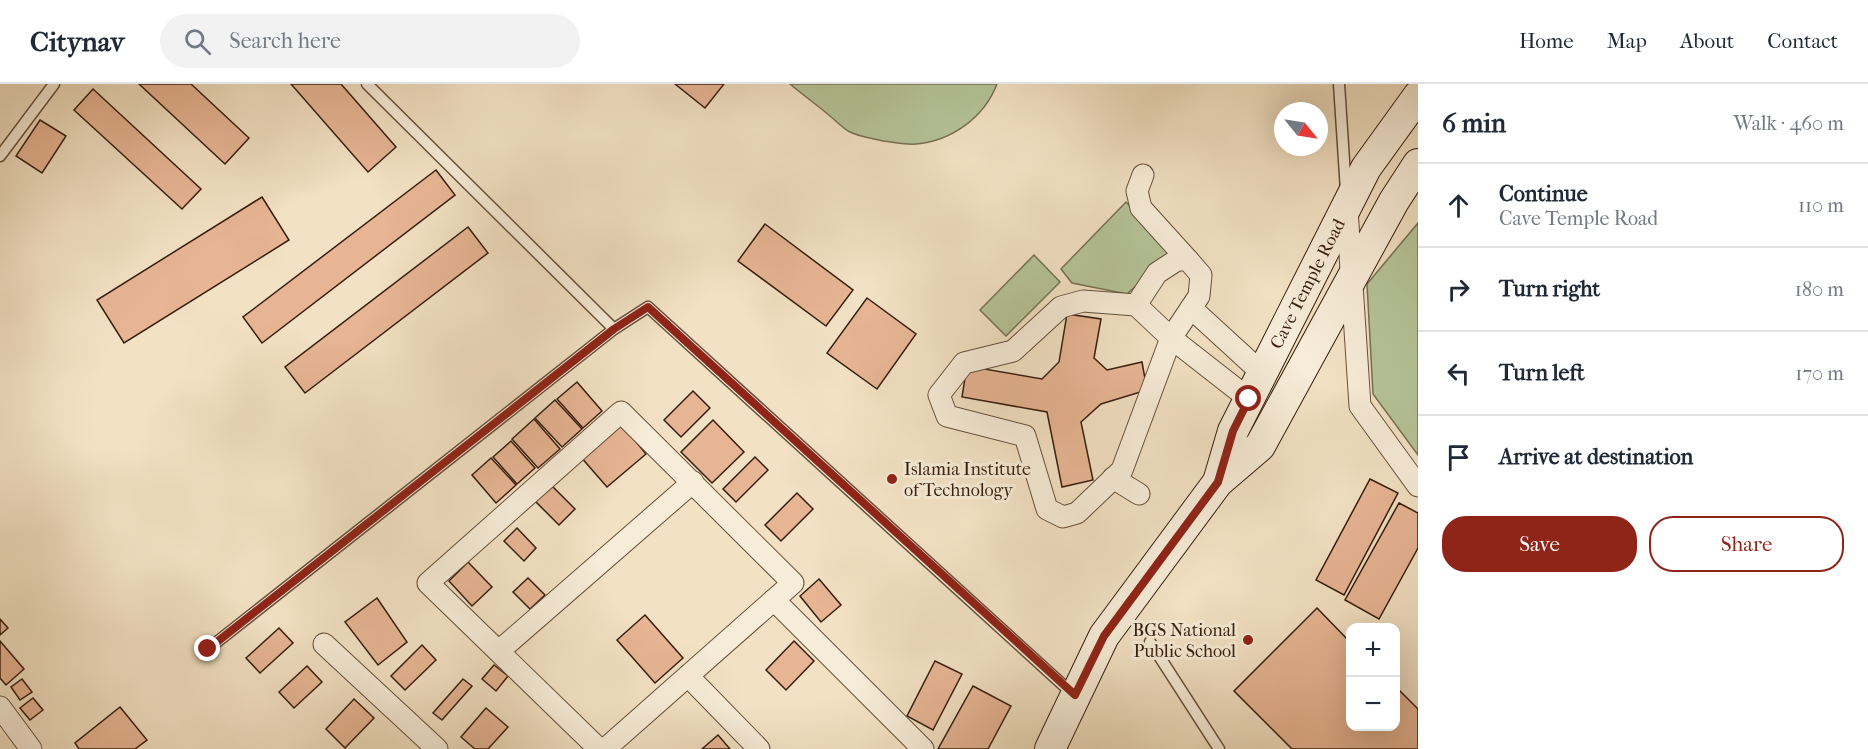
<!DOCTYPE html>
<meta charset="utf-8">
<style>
:root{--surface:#fff;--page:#f2f2f3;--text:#1f2937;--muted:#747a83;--line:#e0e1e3;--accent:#8f2418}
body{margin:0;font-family:"IM FELL French Canon",serif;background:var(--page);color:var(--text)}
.controls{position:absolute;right:18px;bottom:18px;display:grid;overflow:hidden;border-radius:12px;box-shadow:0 6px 24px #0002}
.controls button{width:54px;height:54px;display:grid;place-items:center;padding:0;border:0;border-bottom:2px solid var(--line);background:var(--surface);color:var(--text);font:30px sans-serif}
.compass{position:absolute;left:1274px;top:18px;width:54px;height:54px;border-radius:50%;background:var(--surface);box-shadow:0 6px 24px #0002;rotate:120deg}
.stop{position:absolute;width:18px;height:18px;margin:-14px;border:4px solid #8f2418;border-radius:50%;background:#fff}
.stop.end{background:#8f2418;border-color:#fff;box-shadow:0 2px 6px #0008}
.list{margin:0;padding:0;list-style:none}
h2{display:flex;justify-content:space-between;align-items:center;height:78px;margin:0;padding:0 24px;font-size:26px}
h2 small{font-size:20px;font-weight:400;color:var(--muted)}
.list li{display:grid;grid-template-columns:39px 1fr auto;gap:18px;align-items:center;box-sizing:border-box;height:84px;padding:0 24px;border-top:2px solid var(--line)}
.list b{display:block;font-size:22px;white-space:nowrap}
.list p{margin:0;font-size:20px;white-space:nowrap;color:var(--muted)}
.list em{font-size:20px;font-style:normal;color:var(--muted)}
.actions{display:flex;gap:12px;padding:18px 24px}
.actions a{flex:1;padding:14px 0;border:2px solid var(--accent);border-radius:24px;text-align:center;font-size:21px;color:var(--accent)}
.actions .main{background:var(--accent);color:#fff}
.icon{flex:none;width:33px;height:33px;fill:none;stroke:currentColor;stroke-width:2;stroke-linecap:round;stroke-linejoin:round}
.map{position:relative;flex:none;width:1418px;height:665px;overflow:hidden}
header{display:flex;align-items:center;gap:36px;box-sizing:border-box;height:84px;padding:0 30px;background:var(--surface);border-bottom:2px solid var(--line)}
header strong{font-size:28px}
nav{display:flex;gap:33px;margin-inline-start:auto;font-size:21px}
.search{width:420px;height:54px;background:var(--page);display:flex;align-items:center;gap:15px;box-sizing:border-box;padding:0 21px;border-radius:33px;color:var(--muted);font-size:22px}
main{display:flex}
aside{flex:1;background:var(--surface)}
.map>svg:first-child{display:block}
</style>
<header>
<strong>Citynav</strong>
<div class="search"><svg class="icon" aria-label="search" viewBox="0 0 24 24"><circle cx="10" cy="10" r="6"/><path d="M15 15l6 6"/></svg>Search here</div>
<nav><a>Home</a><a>Map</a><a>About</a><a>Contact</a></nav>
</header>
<main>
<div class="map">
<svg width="1418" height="665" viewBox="0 0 1418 665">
<rect width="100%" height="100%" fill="#f2e1c3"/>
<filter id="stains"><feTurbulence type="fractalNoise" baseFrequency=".00333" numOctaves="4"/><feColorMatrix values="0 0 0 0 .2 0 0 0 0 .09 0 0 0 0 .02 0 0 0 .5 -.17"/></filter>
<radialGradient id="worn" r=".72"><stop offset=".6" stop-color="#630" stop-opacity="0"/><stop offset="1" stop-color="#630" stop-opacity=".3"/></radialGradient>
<g fill="#b5c498" stroke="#767153" stroke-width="1.5">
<path d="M790,0H997C984,34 951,57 916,60C905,61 894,58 883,57C871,54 859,53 848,47C842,43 836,37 830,32C817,21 803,11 790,0Z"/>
<polygon points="1126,118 1174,167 1127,210 1072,199 1061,185"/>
<polygon points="1418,139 1418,371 1373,310 1367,200"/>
<polygon points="1034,171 1060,198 1006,252 980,226"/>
</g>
<g fill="#e7b594" stroke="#371e0e" stroke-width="1.5">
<polygon points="139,0 191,0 249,54 225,80"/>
<polygon points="291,0 341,0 396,63 368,88"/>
<polygon points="675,0 724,0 705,24"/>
<polygon points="93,5 201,105 182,125 74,26"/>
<polygon points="40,36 66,52 42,89 16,72"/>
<polygon points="436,86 455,111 262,259 243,233"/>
<polygon points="262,113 289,156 124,259 97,216"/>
<polygon points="765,140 853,206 826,242 738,177"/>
<polygon points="468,143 488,169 305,309 285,283"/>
<polygon points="867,214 916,250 877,305 827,269"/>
<polygon points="1067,230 1101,235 1094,274 1107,286 1142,278 1147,306 1101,320 1081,338 1093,396 1062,403 1047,328 962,313 967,282 1042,295 1059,278"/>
<polygon points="577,298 602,327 583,344 557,315"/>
<polygon points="693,307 710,324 681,353 664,336"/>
<polygon points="555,316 582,345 562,363 535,334"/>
<polygon points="534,335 560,365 538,384 512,355"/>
<polygon points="713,336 744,368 712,399 681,368"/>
<polygon points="620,338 646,370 607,403 580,372"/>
<polygon points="511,357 535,384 517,400 493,373"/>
<polygon points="755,373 768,386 736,418 723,405"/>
<polygon points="491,374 516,401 496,419 472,391"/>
<polygon points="1370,395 1398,409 1344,511 1316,496"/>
<polygon points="550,400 575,425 559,441 534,416"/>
<polygon points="797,409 813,425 781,457 765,441"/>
<polygon points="1399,419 1418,429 1418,464 1379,535 1345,516"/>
<polygon points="517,444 536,464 524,477 504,457"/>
<polygon points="468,478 492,503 472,522 449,497"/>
<polygon points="528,494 545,511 530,525 513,508"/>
<polygon points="819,495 841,521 821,538 800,512"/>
<polygon points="377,514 407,558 378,581 345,538"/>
<polygon points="1317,524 1350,558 1350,642 1396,642 1396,603 1418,625 1418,665 1292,665 1234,607"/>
<polygon points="645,531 683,574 655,599 617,556"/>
<polygon points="0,535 8,544 0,551"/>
<polygon points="279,544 293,559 260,589 246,574"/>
<polygon points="0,557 24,585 6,601 0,594"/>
<polygon points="794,557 814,577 786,606 766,586"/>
<polygon points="422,561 436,576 405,606 391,592"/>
<polygon points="935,577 962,590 933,646 907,632"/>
<polygon points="494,581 508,592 496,607 482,595"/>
<polygon points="307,582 322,598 294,624 279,608"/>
<polygon points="22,595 32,608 20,616 11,603"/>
<polygon points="463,595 472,602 442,636 433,629"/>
<polygon points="973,602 1011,622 988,665 938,665"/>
<polygon points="33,614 43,626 30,636 20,624"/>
<polygon points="354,615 374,634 345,664 326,645"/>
<polygon points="120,623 147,656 135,665 79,665 75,659"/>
<polygon points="486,624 508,643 488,665 475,665 461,653"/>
<polygon points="718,651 730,665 702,665"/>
</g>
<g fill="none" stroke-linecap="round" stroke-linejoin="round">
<defs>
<g id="lane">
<polyline points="367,0 614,245"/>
<polyline points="1339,0 1346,107"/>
<polyline points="0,72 54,0"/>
<polyline points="1150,558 1219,665"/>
<polyline points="208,565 614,245 648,223 1074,611"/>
</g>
<g id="street">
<polyline points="1143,91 1137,107 1141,124 1188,176"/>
<polyline points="1347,125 1360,322 1418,402"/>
<polygon points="1177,176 1188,176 1201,191 1199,212 1171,254 1122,386 1077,429 1063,433 1047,425 1025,352 947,332 939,311 964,279 1013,267 1061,223 1083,217 1136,221 1157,189"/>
<polyline points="1136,221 1171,254 1249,315"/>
<polyline points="1191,224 1262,289"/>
<polyline points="1113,394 1139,410"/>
<polyline points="774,516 923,665"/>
<polyline points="324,560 437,665"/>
<polyline points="499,567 693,398"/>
<polyline points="688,592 759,665"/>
<polyline points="0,623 31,665"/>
<polyline points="599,665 428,499 621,328 793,499 605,665"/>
</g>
<g id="secondary">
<polyline points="1218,398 1233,347 1366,84 1418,12"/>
<polyline points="1050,665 1104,552 1218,398 1260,362 1394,117 1418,80"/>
</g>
</defs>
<use href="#lane" stroke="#664f3b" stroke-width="13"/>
<use href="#street" stroke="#664f3b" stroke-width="23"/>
<use href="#secondary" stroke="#371e0e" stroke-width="32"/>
<use href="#lane" stroke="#f7ecd8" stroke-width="10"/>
<use href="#street" stroke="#f7ecd8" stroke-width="21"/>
<use href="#secondary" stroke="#f7ecd8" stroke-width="30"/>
</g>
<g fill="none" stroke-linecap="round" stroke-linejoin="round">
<polyline stroke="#8f2418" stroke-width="8" points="208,565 614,245 648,223 1075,611 1104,552 1218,398 1233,347 1249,315"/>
</g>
<g fill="#8f2418" stroke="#f7ecd8" stroke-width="2">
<circle cx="892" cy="395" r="6"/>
<circle cx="1248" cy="556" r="6"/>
</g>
<g text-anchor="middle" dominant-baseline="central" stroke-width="6" stroke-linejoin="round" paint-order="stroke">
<g font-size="18" fill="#371e0e" stroke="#f7ecd8">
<text transform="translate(1308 200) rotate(-63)">Cave Temple Road</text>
</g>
<g font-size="18" fill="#371e0e" stroke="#f7ecd8" text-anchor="start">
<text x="904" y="385">Islamia Institute<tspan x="904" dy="21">of Technology</tspan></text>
<text x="1236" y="546" text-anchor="end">BGS National<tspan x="1236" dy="21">Public School</tspan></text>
</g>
</g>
<rect width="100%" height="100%" filter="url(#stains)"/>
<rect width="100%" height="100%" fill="url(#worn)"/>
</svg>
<div class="controls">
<button>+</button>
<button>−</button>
</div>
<svg class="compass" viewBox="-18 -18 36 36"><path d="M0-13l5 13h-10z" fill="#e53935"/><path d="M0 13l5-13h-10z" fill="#747a83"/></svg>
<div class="stop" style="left:1249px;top:315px"></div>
<div class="stop end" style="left:208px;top:565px"></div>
</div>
<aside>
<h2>6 min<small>Walk · 460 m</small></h2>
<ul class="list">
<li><svg class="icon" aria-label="ahead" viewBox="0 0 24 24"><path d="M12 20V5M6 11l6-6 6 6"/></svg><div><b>Continue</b><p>Cave Temple Road</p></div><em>110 m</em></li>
<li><svg class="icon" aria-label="right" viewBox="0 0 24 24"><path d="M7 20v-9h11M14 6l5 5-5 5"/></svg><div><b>Turn right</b></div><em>180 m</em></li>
<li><svg class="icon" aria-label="left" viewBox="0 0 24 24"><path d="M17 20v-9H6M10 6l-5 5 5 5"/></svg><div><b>Turn left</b></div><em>170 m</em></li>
<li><svg class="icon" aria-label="arrive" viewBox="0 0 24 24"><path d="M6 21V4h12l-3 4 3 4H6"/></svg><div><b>Arrive at destination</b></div></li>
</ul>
<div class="actions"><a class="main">Save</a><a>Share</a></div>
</aside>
</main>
